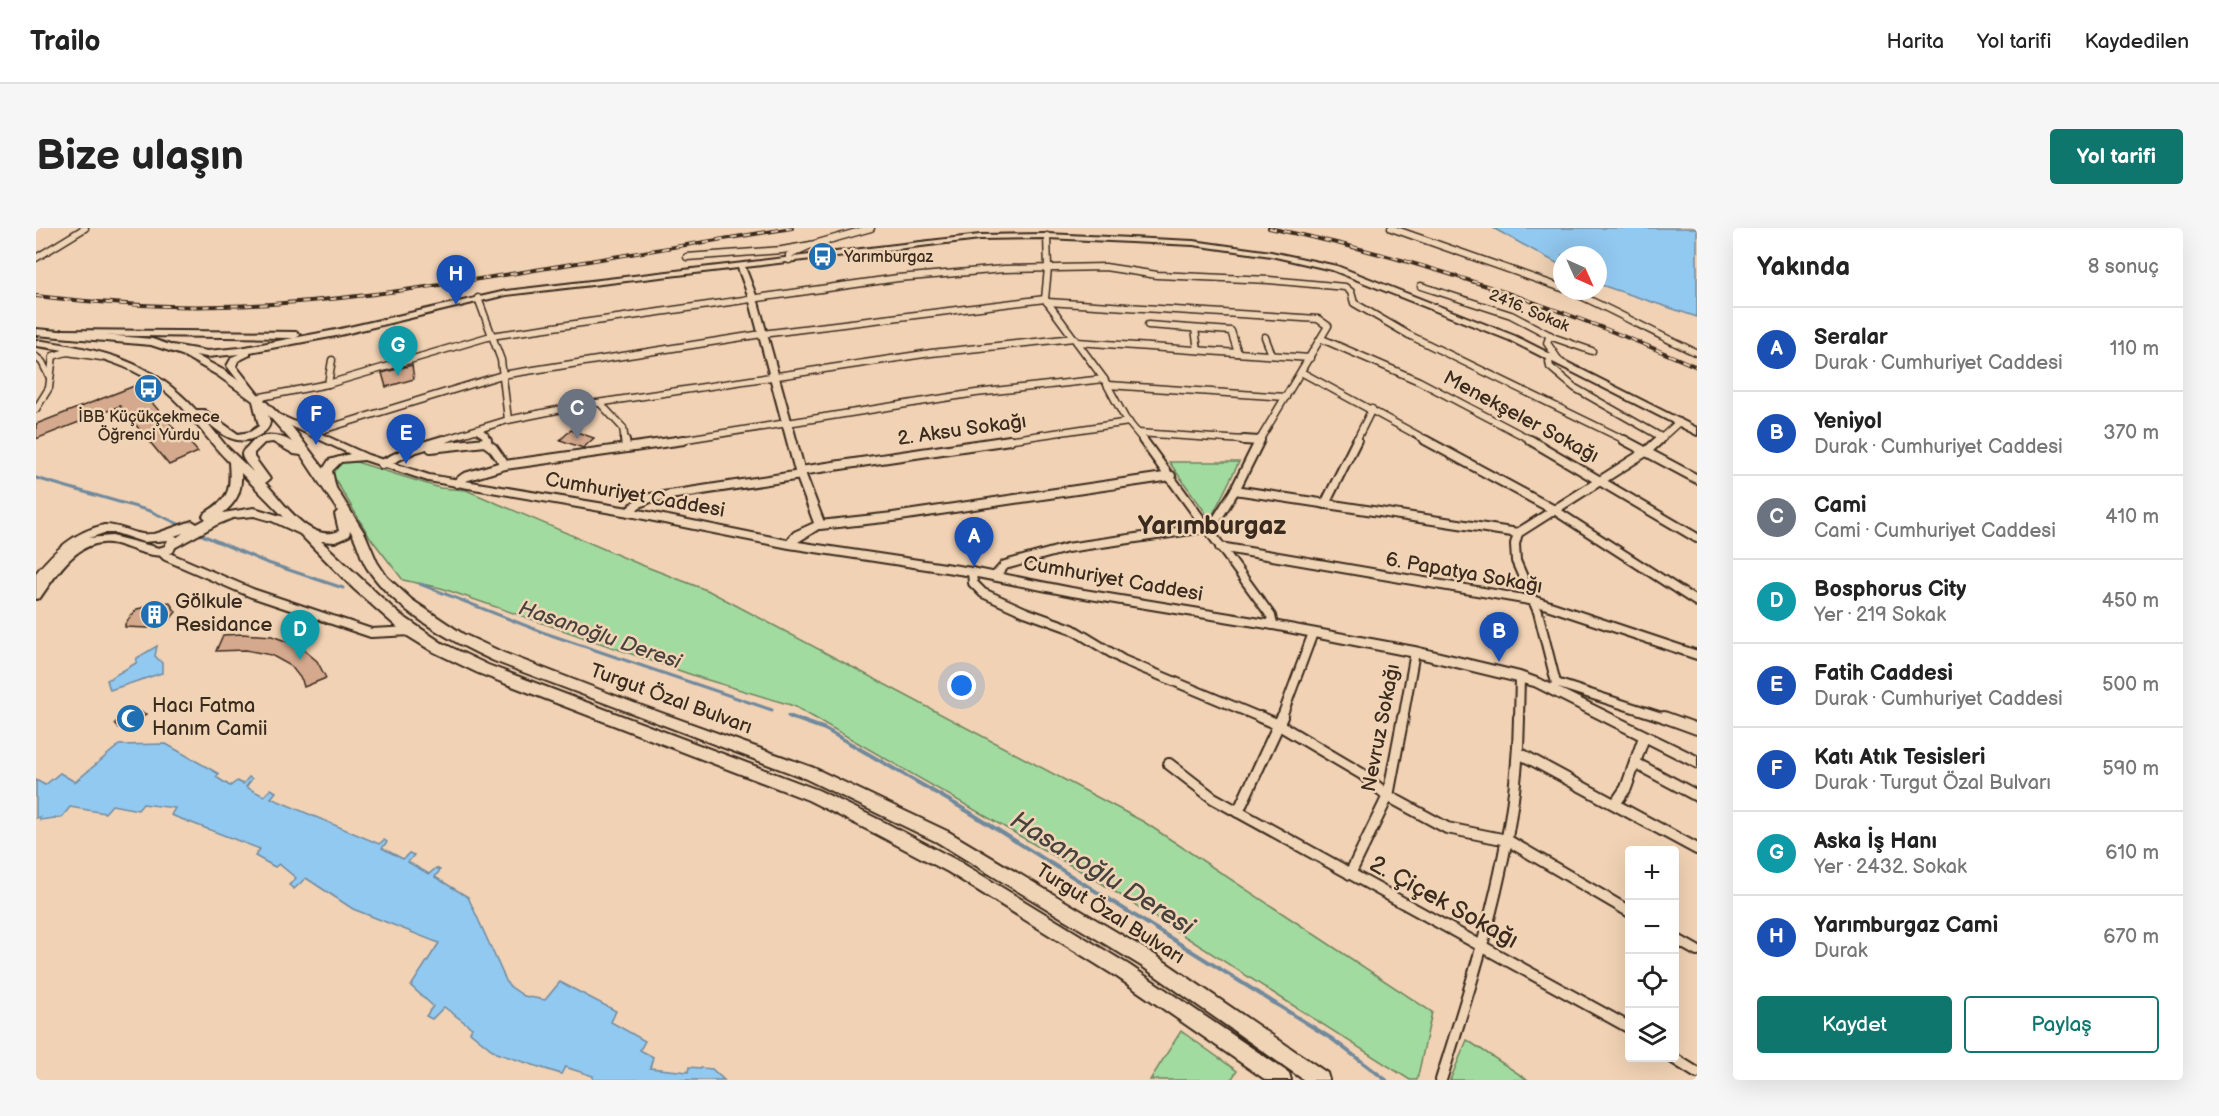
<!DOCTYPE html>
<html lang="tr">
<meta charset="utf-8">
<style>
:root{--surface:#fff;--page:#f6f6f6;--text:#222;--muted:#767676;--line:#e0e0e0;--accent:#0f766e}
body{margin:0;font-family:"Balsamiq Sans",sans-serif;background:var(--page);color:var(--text)}
.controls{position:absolute;right:18px;bottom:18px;display:grid;overflow:hidden;border-radius:6px;box-shadow:0 6px 24px #0002}
.controls button{width:54px;height:54px;display:grid;place-items:center;padding:0;border:0;border-bottom:2px solid var(--line);background:var(--surface);color:var(--text);font:30px sans-serif}
.compass{position:absolute;left:1517px;top:18px;width:54px;height:54px;border-radius:50%;background:var(--surface);box-shadow:0 6px 24px #0002;rotate:135deg}
.you{position:absolute;left:926px;top:458px;width:21px;height:21px;margin:-15px;border:4px solid #fff;border-radius:50%;background:#1a73e8;box-shadow:0 0 0 9px #1a73e833}
.badge{display:grid;place-items:center;width:39px;height:39px;border-radius:50%;background:var(--accent);color:#fff;font-size:20px;font-weight:700}
.pin{position:absolute;translate:-50% -50px;filter:drop-shadow(0 2px 3px #0008)}
.pin::after{content:'';position:absolute;top:32px;width:21px;height:18px;background:inherit;clip-path:polygon(0 0,100% 0,50% 100%)}
.list{margin:0;padding:0;list-style:none}
h2{display:flex;justify-content:space-between;align-items:center;height:78px;margin:0;padding:0 24px;font-size:26px}
h2 small{font-size:20px;font-weight:400;color:var(--muted)}
.list li{display:grid;grid-template-columns:39px 1fr auto;gap:18px;align-items:center;box-sizing:border-box;height:84px;padding:0 24px;border-top:2px solid var(--line)}
.list b{display:block;font-size:22px;white-space:nowrap}
.list p{margin:0;font-size:20px;white-space:nowrap;color:var(--muted)}
.list em{font-size:20px;font-style:normal;color:var(--muted)}
.actions{display:flex;gap:12px;padding:18px 24px}
.actions a{flex:1;padding:14px 0;border:2px solid var(--accent);border-radius:6px;text-align:center;font-size:21px;color:var(--accent)}
.actions .main{background:var(--accent);color:#fff}
.icon{flex:none;width:33px;height:33px;fill:none;stroke:currentColor;stroke-width:2;stroke-linecap:round;stroke-linejoin:round}
.map{position:relative;flex:none;width:1661px;height:852px;overflow:hidden;border-radius:6px}
header{display:flex;align-items:center;gap:36px;box-sizing:border-box;height:84px;padding:0 30px;background:var(--surface);border-bottom:2px solid var(--line)}
header strong{font-size:28px}
nav{display:flex;gap:33px;margin-inline-start:auto;font-size:21px}
.intro{display:flex;align-items:center;justify-content:space-between;box-sizing:border-box;height:144px;padding:0 36px}
h1{margin:0;font-size:42px}
.button{padding:15px 27px;border-radius:6px;background:var(--accent);color:#fff;font-size:21px;font-weight:700}
main{display:flex;gap:36px;padding:0 36px}
aside{flex:1;background:var(--surface);border-radius:6px;box-shadow:0 6px 24px #0002}
.map>svg:first-child{display:block}
</style>
<header>
<strong>Trailo</strong>
<nav><a>Harita</a><a>Yol tarifi</a><a>Kaydedilen</a></nav>
</header>
<div class="intro"><h1>Bize ulaşın</h1><a class="button">Yol tarifi</a></div>
<main>
<div class="map">
<svg width="1661" height="852" viewBox="0 0 1661 852">
<rect width="100%" height="100%" fill="#f1d2b4"/>
<filter id="ink" filterUnits="userSpaceOnUse"><feTurbulence type="fractalNoise" baseFrequency=".0167" numOctaves="2"/><feDisplacementMap in="SourceGraphic" scale="12" xChannelSelector="R" yChannelSelector="G"/><feConvolveMatrix kernelMatrix="1 2 1 2 8 2 1 2 1" color-interpolation-filters="sRGB"/></filter>
<g filter="url(#ink)">
<g fill="#a2dba0" stroke="#6e825f" stroke-width="1.5">
<polygon points="317,233 404,260 430,262 603,336 673,363 1108,594 1396,784 1381,852 1374,852 1062,653 758,478 665,450 405,360 367,352 333,308 296,246 301,234"/>
<polygon points="1133,234 1203,234 1177,286 1172,288"/>
<polygon points="1145,803 1201,843 1195,852 1114,852"/>
<polygon points="1431,812 1492,852 1414,852"/>
</g>
<g fill="#92c9f1" stroke="#6f899d" stroke-width="1.5">
<polygon points="1457,0 1661,0 1661,89 1562,56 1562,27 1526,27 1526,38"/>
<polygon points="121,418 119,428 126,435 126,445 74,462 71,452 100,435 101,430"/>
<polygon points="130,516 183,546 180,549 194,558 201,553 207,556 213,549 216,551 210,559 228,568 235,561 240,564 235,570 343,616 348,612 351,614 346,620 367,631 373,625 378,627 372,634 393,646 400,640 404,642 399,649 432,669 472,757 488,768 509,772 524,754 580,783 575,794 609,813 604,822 617,829 614,840 652,844 653,839 676,841 688,852 557,852 557,848 529,839 525,846 460,825 434,804 436,800 408,779 396,791 390,788 397,778 375,758 403,715 317,681 270,650 258,661 253,657 260,650 243,636 239,639 219,628 224,621 135,587 139,580 107,576 102,582 76,577 69,585 34,579 26,589 4,592 4,589 0,590 0,552 9,557 24,545 39,554 83,517"/>
</g>
<g fill="none" stroke-linecap="round" stroke-linejoin="round">
<g stroke="#6f899d" stroke-width="3">
<polyline points="0,250 114,283 145,297"/>
<polyline points="164,306 229,334 307,360"/>
<polyline points="384,356 506,404 736,482"/>
<polyline points="752,488 759,491"/>
</g>
<polyline stroke="#6f899d" stroke-width="4" points="755,489 789,501 933,584 1296,811 1350,852"/>
</g>
<g fill="#d5a98e" stroke="#3b2a1e" stroke-width="1.5">
<polygon points="376,137 378,151 350,159 346,145"/>
<polygon points="101,157 141,204 144,203 162,224 133,237 84,178 0,211 0,196"/>
<polygon points="535,202 558,210 547,220 524,212"/>
<polygon points="133,374 140,384 134,391 112,400 89,399 89,396 101,381"/>
<polygon points="206,406 236,408 263,418 281,433 290,450 268,459 266,452 255,438 235,427 210,422 180,423 187,407"/>
<polygon points="96,481 110,486 98,499 83,500 79,495 90,483 94,484"/>
</g>
<g fill="none" stroke-linecap="round" stroke-linejoin="round">
<defs>
<g id="street-far2">
<polyline points="1355,0 1526,60"/>
<polyline points="1011,8 1012,40 1009,71 1068,151 1089,190 1108,213"/>
<polyline points="651,29 746,22 775,17"/>
<polyline points="0,30 49,0"/>
<polyline points="753,32 753,27 775,17 835,0"/>
<polyline points="1385,58 1475,87 1519,110 1556,123"/>
<path d="M1534,63C1577,82 1618,105 1661,125"/>
<polyline points="442,70 465,132 472,192"/>
<polyline points="1011,74 1282,91 1292,98 1223,213"/>
<polyline points="1112,97 1195,103 1202,125"/>
<polyline points="1159,101 1162,122"/>
<polyline points="1514,107 1511,115 1524,134"/>
<polyline points="1229,109 1236,127"/>
<polyline points="1286,111 1383,153 1497,213"/>
<polyline points="1041,114 1274,130"/>
<polyline points="0,129 6,134 14,150"/>
<polyline points="1516,130 1513,134 1514,139 1539,160 1627,210"/>
<polyline points="1265,144 1392,213"/>
<polyline points="292,156 296,132"/>
<polyline points="1072,157 1250,169"/>
<polyline points="220,170 292,156 455,108 862,50 968,41 1069,39 1121,47 1233,52 1309,59 1315,64 1318,75 1373,107 1591,213"/>
<polyline points="564,175 587,200 589,213"/>
<polyline points="0,181 13,160 17,128 31,124 65,129"/>
<polyline points="441,202 449,207 450,213"/>
<polyline points="276,205 466,147 726,106 1009,71"/>
<polyline points="1102,205 1223,213"/>
<polyline points="403,213 472,192 541,178 895,125 1038,110"/>
<polyline points="638,213 940,165 1068,151"/>
<polyline points="964,213 1093,194"/>
<polyline points="1320,213 1336,181"/>
<polyline points="1622,213 1643,194"/>
</g>
<g id="street-far1">
<polyline points="589,212 590,219"/>
<polyline points="1107,212 1235,388 1237,397"/>
<polyline points="1208,212 1223,213"/>
<polyline points="1389,212 1520,283 1661,374"/>
<polyline points="1494,212 1661,310"/>
<polyline points="1588,212 1661,251"/>
<polyline points="449,214 457,220 469,237"/>
<polyline points="395,220 449,214 451,212"/>
<polyline points="346,236 377,221 407,212"/>
<polyline points="764,243 974,212"/>
<polyline points="421,255 429,249 469,237 648,212"/>
<polyline points="1199,262 1482,305 1611,223 1623,212"/>
<polyline points="1289,276 1321,212"/>
<polyline points="593,284 601,276 614,270 765,247"/>
<polyline points="784,297 857,289 1135,248"/>
<polyline points="1482,305 1479,316 1480,333 1502,384 1520,455 1517,463"/>
<polyline points="1184,319 1499,373 1661,427"/>
<polyline points="126,324 130,328 216,365 335,405 376,403"/>
<polyline points="936,344 937,355 947,365 989,384 1036,401 1087,432 1228,491"/>
<polyline points="959,348 969,337 1031,320 1176,299 1199,262 1224,212"/>
<polyline points="1520,455 1632,491"/>
<polyline points="1245,491 1277,405"/>
<polyline points="1367,491 1379,424"/>
<polyline points="1483,491 1484,449"/>
</g>
<g id="street">
<polyline points="1224,489 1243,497 1326,546 1352,568 1411,600 1471,612 1594,684"/>
<polyline points="1628,489 1661,501"/>
<polyline points="1483,525 1661,621"/>
<polyline points="1599,535 1661,568"/>
<polyline points="1133,536 1177,570 1594,800"/>
<polyline points="1579,576 1590,560 1608,509"/>
<polyline points="1202,584 1246,489"/>
<polyline points="1314,646 1352,568 1367,489"/>
<polyline points="1638,710 1661,723"/>
<polyline points="1637,830 1661,845"/>
<path d="M1405,852C1442,734 1482,614 1483,489"/>
</g>
<g id="secondary">
<polygon points="1011,6 1157,13 1235,24 1301,38 1479,108 1661,200 1661,207 1473,112 1296,42 1235,28 1157,17 1011,10 944,11 709,39 721,70 770,247 789,297 762,314 936,340 1036,360 1237,393 1379,419 1484,444 1506,452 1661,528 1661,540 1498,458 1379,429 1237,401 1036,368 936,348 753,320 593,288 392,253 328,232 305,234 296,243 300,261 295,264 290,261 286,243 293,232 314,226 236,189 238,187 244,187 332,227 393,247 593,280 751,312 758,304 778,295 760,247 713,70 702,40 470,67 300,108 214,124 214,127 202,133 200,138 225,170 220,173 217,172 191,138 196,129 203,126 171,129 136,123 132,120 136,117 171,123 204,120 300,102 470,63 944,7"/>
<polygon points="26,102 260,104 264,107 260,110 23,107 22,105"/>
<path d="M68,297C84,297 92,304 106,306C119,308 133,300 143,311L137,324C124,330 114,327 101,323C92,320 83,316 74,315C41,311 20,347 4,370L0,371V345C19,322 38,304 68,297ZM68,305H80L107,314L132,312L129,318L123,320L76,308L53,310Z"/>
</g>
<path id="primary" d="M0,101L116,111L152,123L189,143L224,168L256,199L288,241L329,306L341,334L351,349L376,372L427,406L468,425L598,475L778,540L913,604L1119,727L1291,845L1293,852H1268L1107,739L901,614L768,550L458,433C411,411 361,384 331,340C324,329 322,314 314,302L313,308L299,314L285,313L362,385L406,415L452,437L782,562L852,596L924,634L1093,737L1253,845L1255,852H1230L1081,749L912,644L840,606L772,572L442,445L396,423L370,407L318,361L264,306L236,293L218,288L197,290L180,297L138,320L132,316L147,305L123,313L119,312L117,309L119,306L156,293L161,296L170,291L167,288L169,285C194,270 195,262 193,234C175,216 161,196 145,178C106,136 54,125 0,118V112C64,121 115,132 160,182H168L202,206L214,204L223,198L217,173L181,147L146,127L115,117L0,107ZM232,187L256,214C241,205 223,204 211,219C208,222 206,223 206,227C207,233 214,239 217,244L190,218L170,193C185,206 201,220 222,208C228,205 233,201 234,194ZM237,214L258,226L265,227L302,283L299,286L303,303C272,316 247,272 229,255L234,251L218,229V225L228,215ZM205,245L248,289L218,280L187,285C201,274 206,263 205,245Z"/>
</defs>
<use href="#street-far2" stroke="#3b2a1e" stroke-width="9"/>
<use href="#street-far1" stroke="#3b2a1e" stroke-width="12"/>
<use href="#street" stroke="#3b2a1e" stroke-width="14"/>
<use href="#secondary" stroke="#3b2a1e" stroke-width="4"/>
<use href="#primary" stroke="#3b2a1e" stroke-width="4"/>
<use href="#street-far2" stroke="#efd4b6" stroke-width="6"/>
<use href="#street-far1" stroke="#efd4b6" stroke-width="8"/>
<use href="#street" stroke="#efd4b6" stroke-width="10"/>
<use href="#secondary" fill="#efd4b6" fill-rule="evenodd"/>
<use href="#primary" fill="#efd4b6" fill-rule="evenodd"/>
<defs>
<g id="rail">
<path d="M1233,0C1382,30 1522,78 1661,139"/>
<path d="M0,68C62,75 123,80 186,78C287,76 387,60 487,44C577,29 666,14 756,0"/>
</g>
</defs>
<use href="#rail" stroke="#3b2a1e" stroke-width="4"/>
<use href="#rail" stroke="#efd4b6" stroke-width="2" stroke-dasharray="7" stroke-linecap="butt"/>
</g>
</g>
<defs>
<symbol id="bus-disc" viewBox="-11 -11 22 22"><circle r="9.5" fill="#1f6fb2" stroke="#efd4b6"/><path d="M-5-6H5V4H4V6H2V4H-2V6H-4V4H-5ZM-3.5-4V0h7V-4ZM-3.5 1.2v1.5H-2V1.2ZM2 1.2v1.5H3.5V1.2Z" fill="#fff"/></symbol>
<symbol id="building-disc" viewBox="-11 -11 22 22"><circle r="9.5" fill="#1f6fb2" stroke="#efd4b6"/><path d="M-4-6H4V6H1V3H-1V6H-4ZM-2.5-4.3h1.7v1.8h-1.7ZM.8-4.3h1.7v1.8H.8ZM-2.5-1h1.7V.8h-1.7ZM.8-1h1.7V.8H.8Z" fill="#fff"/></symbol>
<symbol id="mosque-disc" viewBox="-11 -11 22 22"><circle r="9.5" fill="#1f6fb2" stroke="#efd4b6"/><path d="M3.5-4.9A6 6 0 1 0 3.5 4.9A5 5 0 1 1 3.5-4.9Z" fill="#fff"/></symbol>
</defs>
<g fill-rule="evenodd">
<use href="#bus-disc" x="770" y="12" width="33" height="33"/>
<use href="#bus-disc" x="96" y="144" width="33" height="33"/>
<use href="#building-disc" x="102" y="370" width="33" height="33"/>
<use href="#mosque-disc" x="78" y="474" width="33" height="33"/>
</g>
<g text-anchor="middle" dominant-baseline="central" stroke-width="5" stroke-linejoin="round" paint-order="stroke">
<g font-size="16" fill="#3b2a1e" stroke="#efd4b6" text-anchor="start">
<text x="808" y="29">Yarımburgaz</text>
<text x="113" y="189" text-anchor="middle">İBB Küçükçekmece<tspan x="113" dy="18">Öğrenci Yurdu</tspan></text>
</g>
<g font-size="16" fill="#3b2a1e" stroke="#efd4b6">
<text transform="translate(1493 83) rotate(23)">2416. Sokak</text>
</g>
<g font-size="20" fill="#3b2a1e" stroke="#efd4b6">
<text transform="translate(1485 189) rotate(28)">Menekşeler Sokağı</text>
<text transform="translate(926 202) rotate(-8)">2. Aksu Sokağı</text>
<text transform="translate(599 267) rotate(10)">Cumhuriyet Caddesi</text>
<text transform="translate(1428 345) rotate(10)">6. Papatya Sokağı</text>
<text transform="translate(1077 351) rotate(10)">Cumhuriyet Caddesi</text>
<text transform="translate(635 471) rotate(20)">Turgut Özal Bulvarı</text>
<text transform="translate(1345 500) rotate(-79)">Nevruz Sokağı</text>
<text transform="translate(1074 686) rotate(32)">Turgut Özal Bulvarı</text>
</g>
<g font-size="20" fill="#3b2a1e" stroke="#efd4b6" text-anchor="start">
<text x="139" y="374">Gölkule<tspan x="139" dy="23">Residance</tspan></text>
<text x="116" y="478">Hacı Fatma<tspan x="116" dy="23">Hanım Camii</tspan></text>
</g>
<g font-size="21" font-style="italic" fill="#48423e" stroke="#efd4b6">
<text transform="translate(564 407) rotate(19)">Hasanoğlu Deresi</text>
</g>
<g font-size="24" fill="#3b2a1e" stroke="#efd4b6">
<text transform="translate(1408 674) rotate(29)">2. Çiçek Sokağı</text>
</g>
<g font-size="26" font-weight="bold" fill="#3b2a1e" stroke="#efd4b6">
<text x="1176" y="298">Yarımburgaz</text>
</g>
<g font-size="26" font-style="italic" fill="#48423e" stroke="#efd4b6">
<text transform="translate(1066 646) rotate(32)">Hasanoğlu Deresi</text>
</g>
</g>
</svg>
<div class="controls">
<button>+</button>
<button>−</button>
<button><svg class="icon" aria-label="locate" viewBox="0 0 24 24"><circle cx="12" cy="12" r="6"/><path d="M12 2v4M12 18v4M2 12h4M18 12h4"/></svg></button>
<button><svg class="icon" aria-label="layers" viewBox="0 0 24 24"><path d="M12 4l9 5-9 5-9-5zM3 14l9 5 9-5"/></svg></button>
</div>
<svg class="compass" viewBox="-18 -18 36 36"><path d="M0-13l5 13h-10z" fill="#e53935"/><path d="M0 13l5-13h-10z" fill="#767676"/></svg>
<div class="you"></div>
<div class="pin badge" style="left:938px;top:339px;background:#1a4fb4">A</div>
<div class="pin badge" style="left:1463px;top:434px;background:#1a4fb4">B</div>
<div class="pin badge" style="left:541px;top:211px;background:#6b7280">C</div>
<div class="pin badge" style="left:264px;top:432px;background:#0f9aa8">D</div>
<div class="pin badge" style="left:370px;top:236px;background:#1a4fb4">E</div>
<div class="pin badge" style="left:280px;top:217px;background:#1a4fb4">F</div>
<div class="pin badge" style="left:362px;top:148px;background:#0f9aa8">G</div>
<div class="pin badge" style="left:420px;top:77px;background:#1a4fb4">H</div>
</div>
<aside>
<h2>Yakında<small>8 sonuç</small></h2>
<ul class="list">
<li><span class="badge" style="background:#1a4fb4">A</span><div><b>Seralar</b><p>Durak · Cumhuriyet Caddesi</p></div><em>110 m</em></li>
<li><span class="badge" style="background:#1a4fb4">B</span><div><b>Yeniyol</b><p>Durak · Cumhuriyet Caddesi</p></div><em>370 m</em></li>
<li><span class="badge" style="background:#6b7280">C</span><div><b>Cami</b><p>Cami · Cumhuriyet Caddesi</p></div><em>410 m</em></li>
<li><span class="badge" style="background:#0f9aa8">D</span><div><b>Bosphorus City</b><p>Yer · 219 Sokak</p></div><em>450 m</em></li>
<li><span class="badge" style="background:#1a4fb4">E</span><div><b>Fatih Caddesi</b><p>Durak · Cumhuriyet Caddesi</p></div><em>500 m</em></li>
<li><span class="badge" style="background:#1a4fb4">F</span><div><b>Katı Atık Tesisleri</b><p>Durak · Turgut Özal Bulvarı</p></div><em>590 m</em></li>
<li><span class="badge" style="background:#0f9aa8">G</span><div><b>Aska İş Hanı</b><p>Yer · 2432. Sokak</p></div><em>610 m</em></li>
<li><span class="badge" style="background:#1a4fb4">H</span><div><b>Yarımburgaz Cami</b><p>Durak</p></div><em>670 m</em></li>
</ul>
<div class="actions"><a class="main">Kaydet</a><a>Paylaş</a></div>
</aside>
</main>
